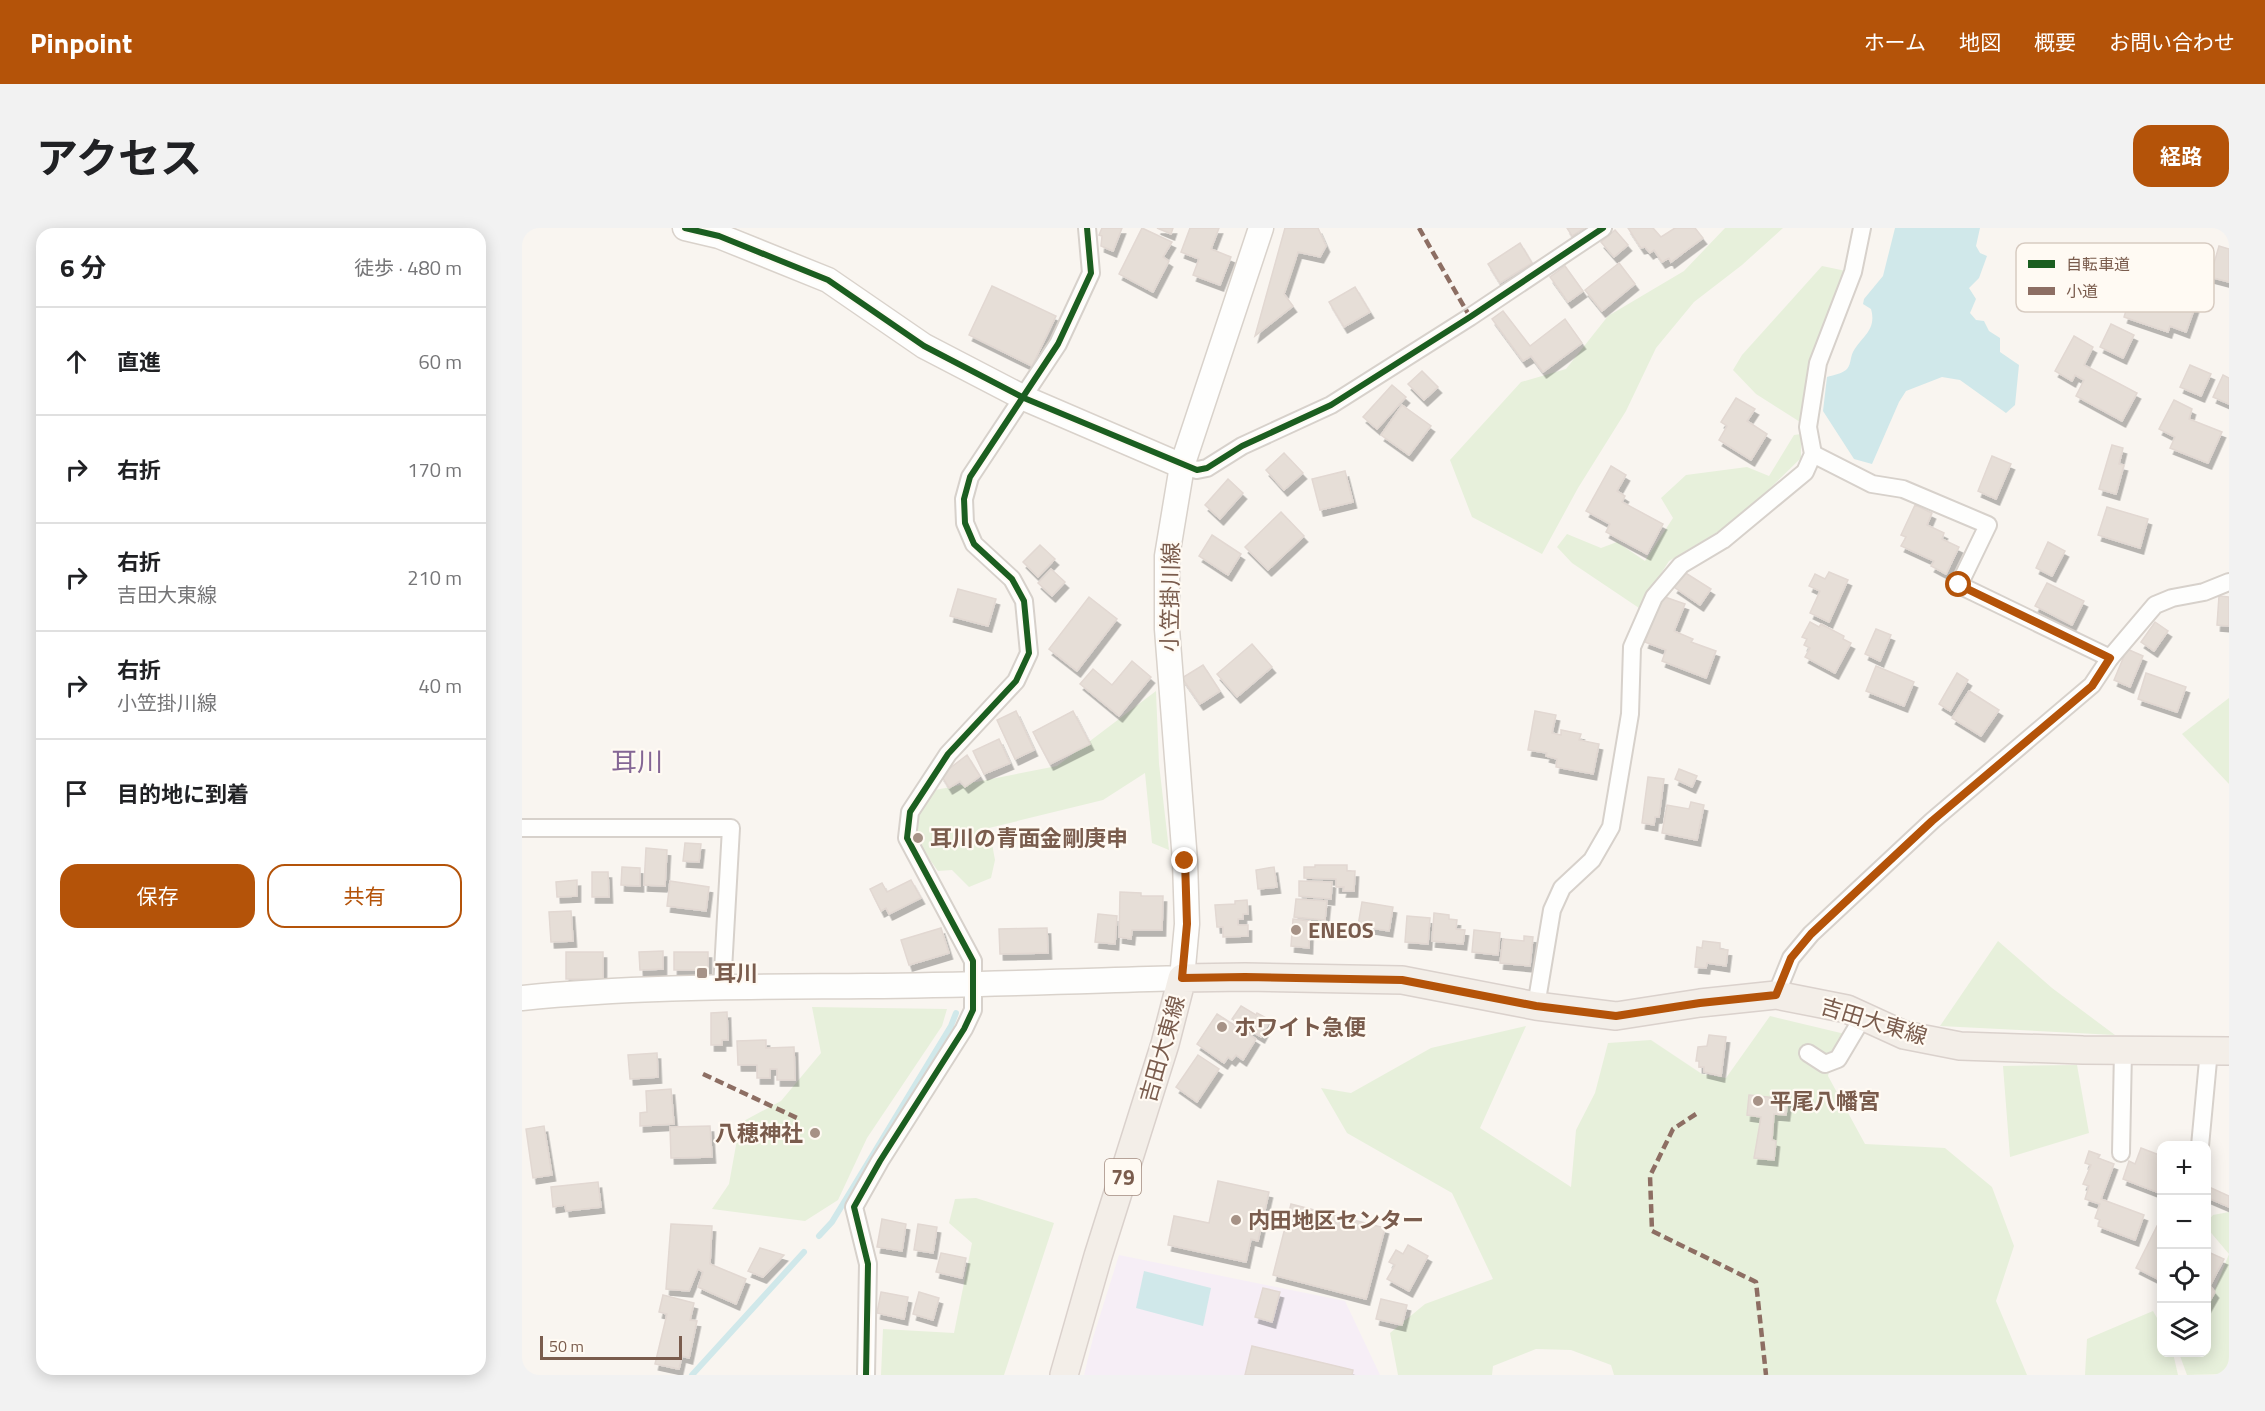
<!DOCTYPE html>
<html lang="ja">
<meta charset="utf-8">
<style>
:root{--surface:#fff;--page:#f2f2f2;--text:#202124;--muted:#757577;--line:#e0e0e0;--accent:#b45309}
body{margin:0;font-family:"Titillium Web","Noto Sans JP",sans-serif;background:var(--page);color:var(--text)}
.controls{position:absolute;right:18px;bottom:18px;display:grid;overflow:hidden;border-radius:12px;box-shadow:0 3px 15px #0003}
.controls button{width:54px;height:54px;display:grid;place-items:center;padding:0;border:0;border-bottom:2px solid var(--line);background:var(--surface);color:var(--text);font:30px sans-serif}
.scale{position:absolute;left:18px;bottom:15px;width:142px;box-sizing:border-box;padding-left:6px;border:3px solid #7a5c4d;border-top:0;font-size:16px;line-height:21px;white-space:nowrap;color:#7a5c4d;-webkit-text-stroke:4px #fffaf3;paint-order:stroke}
.stop{position:absolute;width:18px;height:18px;margin:-14px;border:4px solid #b45309;border-radius:50%;background:#fff}
.stop.end{background:#b45309;border-color:#fff;box-shadow:0 2px 6px #0008}
.list{margin:0;padding:0;list-style:none}
h2{display:flex;justify-content:space-between;align-items:center;height:78px;margin:0;padding:0 24px;font-size:26px}
h2 small{font-size:20px;font-weight:400;color:var(--muted)}
.list li{display:grid;grid-template-columns:39px 1fr auto;gap:18px;align-items:center;box-sizing:border-box;height:108px;padding:0 24px;border-top:2px solid var(--line)}
.list b{display:block;font-size:22px;white-space:nowrap}
.list p{margin:0;font-size:20px;white-space:nowrap;color:var(--muted)}
.list em{font-size:20px;font-style:normal;color:var(--muted)}
.actions{display:flex;gap:12px;padding:18px 24px}
.actions a{flex:1;padding:14px 0;border:2px solid var(--accent);border-radius:18px;text-align:center;font-size:21px;color:var(--accent)}
.actions .main{background:var(--accent);color:#fff}
.icon{flex:none;width:33px;height:33px;fill:none;stroke:currentColor;stroke-width:2;stroke-linecap:round;stroke-linejoin:round}
.map{position:relative;flex:none;width:1707px;height:1147px;overflow:hidden;border-radius:18px}
header{display:flex;align-items:center;gap:36px;box-sizing:border-box;height:84px;padding:0 30px;background:var(--accent);color:#fff}
header strong{font-size:28px}
nav{display:flex;gap:33px;margin-inline-start:auto;font-size:21px}
.intro{display:flex;align-items:center;justify-content:space-between;box-sizing:border-box;height:144px;padding:0 36px}
h1{margin:0;font-size:42px}
.button{padding:15px 27px;border-radius:18px;background:var(--accent);color:#fff;font-size:21px;font-weight:700}
main{display:flex;gap:36px;padding:0 36px}
aside{flex:1;background:var(--surface);border-radius:18px;box-shadow:0 3px 15px #0003}
.map>svg:first-child{display:block}
</style>
<header>
<strong>Pinpoint</strong>
<nav><a>ホーム</a><a>地図</a><a>概要</a><a>お問い合わせ</a></nav>
</header>
<div class="intro"><h1>アクセス</h1><a class="button">経路</a></div>
<main>
<aside>
<h2>6 分<small>徒歩 · 480 m</small></h2>
<ul class="list">
<li><svg class="icon" aria-label="ahead" viewBox="0 0 24 24"><path d="M12 20V5M6 11l6-6 6 6"/></svg><div><b>直進</b></div><em>60 m</em></li>
<li><svg class="icon" aria-label="right" viewBox="0 0 24 24"><path d="M7 20v-9h11M14 6l5 5-5 5"/></svg><div><b>右折</b></div><em>170 m</em></li>
<li><svg class="icon" aria-label="right" viewBox="0 0 24 24"><path d="M7 20v-9h11M14 6l5 5-5 5"/></svg><div><b>右折</b><p>吉田大東線</p></div><em>210 m</em></li>
<li><svg class="icon" aria-label="right" viewBox="0 0 24 24"><path d="M7 20v-9h11M14 6l5 5-5 5"/></svg><div><b>右折</b><p>小笠掛川線</p></div><em>40 m</em></li>
<li><svg class="icon" aria-label="arrive" viewBox="0 0 24 24"><path d="M6 21V4h12l-3 4 3 4H6"/></svg><div><b>目的地に到着</b></div></li>
</ul>
<div class="actions"><a class="main">保存</a><a>共有</a></div>
</aside>
<div class="map">
<svg width="1707" height="1147" viewBox="0 0 1707 1147">
<defs>
<filter id="shadow"><feDropShadow dx="3.5" dy="6" stdDeviation="0" flood-color="#0004"/></filter>
</defs>
<rect width="100%" height="100%" fill="#f9f5f0"/>
<polygon fill="#f6eef6" points="597,1027 823,1073 858,1147 562,1147 571,1110"/>
<g fill="#e7f0db">
<polygon points="1203,0 1261,0 1220,37 1172,74 1134,120 1104,183 1056,260 1020,326 950,289 928,232 999,154 1044,141 1086,88 1162,43"/>
<polygon points="1300,38 1324,43 1286,199 1234,166 1211,142 1220,127"/>
<polygon points="1279,206 1279,230 1239,269 1202,300 1147,333 1117,380 1050,335 1035,319 1045,306 1079,320 1095,314 1123,333 1151,290 1139,270 1164,247 1225,239 1247,248 1272,207"/>
<path d="M634,463L637,536L647,622L630,615L623,545L581,572L467,600L473,632L469,650L447,659L430,642L416,643C406,629 391,609 396,591C399,581 408,571 413,562L535,538Z"/>
<polygon points="1707,470 1707,556 1660,506"/>
<polygon points="1476,713 1530,760 1593,807 1418,798"/>
<polygon points="290,779 425,781 420,798 345,910 316,972 283,993 190,981 207,956 218,895 259,873 299,825"/>
<polygon points="1248,788 1323,806 1309,835 1306,848 1343,916 1423,920 1470,959 1492,1018 1474,1073 1505,1147 1092,1147 1089,1137 1049,1122 1014,1121 971,1138 970,1147 876,1147 868,1105 903,1076 971,1051 930,965 825,905 799,860 829,865 909,820 1004,798 958,900 1049,959 1054,902 1073,865 1086,815 1129,812 1180,846 1204,850"/>
<polygon points="1555,837 1567,905 1488,929 1481,838"/>
<polygon points="454,970 532,995 482,1147 359,1147 361,1101 432,1105 450,1015 427,995 433,971"/>
<polygon points="1707,984 1707,1146 1665,1147 1657,1125 1684,1124 1685,1081 1707,1026 1685,1000 1685,994 1691,987"/>
<polygon points="1631,1083 1639,1097 1640,1124 1651,1125 1656,1147 1563,1147 1565,1111"/>
</g>
<g fill="#d0e8ea">
<path d="M1373,0H1458L1454,18L1458,25L1465,28L1457,50L1447,60L1454,71L1448,85L1454,92L1462,93L1467,103L1478,110V124L1497,137L1493,177L1484,185L1438,152L1420,149L1384,163L1377,174L1350,236L1332,231L1301,183L1305,149C1311,147 1319,146 1324,142C1329,138 1328,130 1331,124C1340,108 1355,102 1349,81L1341,76L1342,71L1361,48Z"/>
<polygon points="622,1043 689,1060 681,1098 614,1080"/>
</g>
<g fill="none" stroke-linecap="round" stroke-linejoin="round">
<g stroke="#d0e8ea" stroke-width="6">
<polyline points="297,1008 310,994 429,798 434,785"/>
<polyline points="170,1147 282,1024"/>
</g>
</g>
<g fill="#e6ded7" stroke="#e2d8d2" stroke-width="1.5" filter="url(#shadow)">
<polygon points="580,0 600,0 591,23 579,18 580,8 577,7"/>
<polygon points="620,0 650,14 641,29 647,33 631,64 597,46"/>
<polygon points="635,0 651,0 649,6"/>
<polygon points="668,0 697,0 689,21 709,29 698,57 671,47 677,31 659,24"/>
<polygon points="763,0 796,0 804,18 798,29 776,24 762,66 771,78 733,108"/>
<polygon points="1045,0 1062,0 1050,8"/>
<polygon points="1106,0 1131,0 1139,9 1153,0 1173,0 1181,10 1149,34 1147,30 1140,34 1132,22 1128,25 1123,19 1119,20"/>
<polygon points="1093,2 1106,17 1092,29 1079,14"/>
<polygon points="998,15 1010,35 978,55 966,36"/>
<polygon points="1697,18 1707,21 1707,54 1688,49"/>
<polygon points="1097,35 1113,56 1080,83 1063,62"/>
<polygon points="1043,38 1061,63 1046,74 1028,49"/>
<polygon points="470,58 534,88 510,138 447,107"/>
<polygon points="833,59 848,84 822,99 807,74"/>
<polygon points="1611,60 1627,66 1624,69 1657,80 1660,73 1673,79 1664,104 1648,98 1646,104 1602,89"/>
<polygon points="981,83 1008,118 1043,91 1060,115 1021,144 1009,128 1001,133 970,91"/>
<polygon points="1589,96 1612,107 1601,130 1578,119"/>
<polygon points="1552,108 1571,119 1562,137 1615,165 1600,193 1554,168 1562,152 1553,147 1550,153 1533,143"/>
<polygon points="1668,137 1689,146 1679,168 1658,159"/>
<polygon points="900,143 916,159 902,172 886,156"/>
<polygon points="1701,147 1707,150 1707,176 1691,169"/>
<polygon points="870,157 884,169 855,201 841,189"/>
<polygon points="1214,170 1233,181 1225,193 1245,206 1229,232 1197,212 1205,198 1199,194"/>
<polygon points="1652,172 1670,181 1667,191 1700,204 1686,235 1648,220 1653,209 1637,201"/>
<polygon points="880,177 909,198 887,227 859,207"/>
<polygon points="1590,217 1601,220 1597,236 1602,237 1594,266 1577,261"/>
<polygon points="762,225 781,245 762,262 744,242"/>
<polygon points="1470,228 1489,236 1474,271 1456,263"/>
<polygon points="1089,238 1104,247 1095,263 1103,268 1100,274 1141,296 1125,326 1084,304 1088,296 1064,283"/>
<polygon points="823,243 831,274 798,282 790,251"/>
<polygon points="706,251 721,265 698,291 683,277"/>
<polygon points="1393,277 1410,285 1405,297 1422,305 1420,311 1437,319 1424,346 1409,338 1412,333 1379,318 1384,309 1379,307"/>
<polygon points="1585,279 1626,291 1618,320 1576,307"/>
<polygon points="759,284 782,308 746,342 723,319"/>
<polygon points="690,307 719,326 706,347 677,328"/>
<polygon points="1526,314 1543,323 1530,348 1514,340"/>
<polygon points="518,317 533,331 516,349 501,334"/>
<polygon points="529,341 543,354 530,368 516,355"/>
<polygon points="1162,344 1189,361 1178,377 1152,359"/>
<polygon points="1307,344 1326,352 1307,394 1288,385 1298,363 1287,358 1293,346 1303,351"/>
<polygon points="1525,355 1562,373 1550,397 1513,378"/>
<polygon points="436,361 474,371 466,398 428,388"/>
<polygon points="1140,368 1163,376 1152,403 1171,411 1169,414 1194,423 1184,450 1140,433 1144,422 1123,414"/>
<polygon points="1697,368 1707,369 1707,398 1695,397"/>
<polygon points="567,369 595,391 555,443 527,421"/>
<polygon points="1288,394 1297,399 1299,396 1322,408 1321,411 1329,415 1313,445 1283,429 1288,420 1282,417 1285,411 1280,409"/>
<polygon points="1633,394 1646,403 1632,423 1619,414"/>
<polygon points="1354,401 1369,407 1358,433 1343,426"/>
<polygon points="730,416 750,439 715,469 695,446"/>
<polygon points="1605,421 1621,428 1608,459 1592,452"/>
<polygon points="610,433 629,449 597,488 558,456 571,441 590,457"/>
<polygon points="681,437 698,463 678,476 660,450"/>
<polygon points="1354,438 1392,454 1382,478 1344,463"/>
<polygon points="1435,445 1446,452 1428,483 1417,476"/>
<polygon points="1624,445 1664,459 1655,484 1616,471"/>
<polygon points="1447,463 1477,482 1459,508 1430,490"/>
<polygon points="494,483 512,522 493,531 475,492"/>
<polygon points="551,483 568,516 528,536 511,504"/>
<polygon points="1013,483 1034,487 1030,505 1039,507 1039,502 1059,506 1057,512 1077,516 1071,546 1034,539 1035,531 1024,528 1025,525 1006,522"/>
<polygon points="477,511 488,535 462,546 451,523"/>
<polygon points="445,527 458,548 443,559 438,553 427,560 419,547"/>
<polygon points="1157,541 1175,548 1170,559 1153,551"/>
<polygon points="1126,549 1142,551 1137,589 1133,589 1132,597 1120,595"/>
<polygon points="1169,574 1182,577 1175,612 1140,605 1145,577 1167,581"/>
<polygon points="163,615 179,616 177,634 161,633"/>
<polygon points="124,620 145,622 143,658 122,657"/>
<polygon points="793,637 825,637 825,643 833,643 832,663 821,663 822,659 814,659 814,651 782,650 782,639 793,639"/>
<polygon points="100,639 118,640 118,658 99,657"/>
<polygon points="752,639 755,659 736,661 734,642"/>
<polygon points="70,644 86,644 87,669 70,669"/>
<polygon points="55,652 55,668 35,669 34,654"/>
<polygon points="389,652 399,670 367,686 364,680 359,683 348,661 360,655 365,664"/>
<polygon points="148,653 187,659 184,683 145,678"/>
<polygon points="777,653 810,654 809,671 777,668"/>
<polygon points="598,664 619,665 619,668 641,668 640,702 610,702 609,711 597,709"/>
<polygon points="774,671 805,673 803,692 772,689"/>
<polygon points="725,672 726,686 721,686 721,691 716,691 716,697 726,697 726,708 701,709 701,699 695,699 693,677 713,676 713,673"/>
<polygon points="840,674 871,679 867,703 836,698"/>
<polygon points="49,683 51,713 29,714 27,684"/>
<polygon points="912,685 927,687 927,691 935,692 934,701 943,702 941,716 910,713"/>
<polygon points="576,686 595,688 593,716 573,714"/>
<polygon points="885,688 908,690 906,716 883,714"/>
<polygon points="771,691 788,693 787,720 769,718"/>
<polygon points="419,700 427,725 387,737 379,712"/>
<polygon points="525,700 526,725 478,726 477,701"/>
<polygon points="952,702 978,705 976,727 950,724"/>
<polygon points="1002,708 1011,709 1008,738 978,735 981,711 1002,713"/>
<polygon points="1181,713 1198,715 1198,721 1206,722 1204,738 1185,735 1184,740 1173,739 1175,719 1180,720"/>
<polygon points="141,723 141,741 118,742 117,724"/>
<rect x="44" y="724" width="37" height="27"/>
<rect x="152" y="724" width="34" height="18"/>
<polygon points="719,778 734,787 735,785 748,792 739,809 710,791"/>
<polygon points="205,784 206,812 200,812 200,817 189,817 189,785"/>
<polygon points="695,786 734,811 721,832 714,827 710,832 706,829 702,835 675,816"/>
<polygon points="1187,807 1204,809 1199,848 1182,844 1182,839 1177,839 1177,833 1174,833 1176,819 1185,818"/>
<polygon points="244,812 244,820 272,819 273,852 255,852 255,841 248,841 248,850 235,850 235,837 216,837 215,813"/>
<polygon points="135,825 136,849 108,851 106,827"/>
<polygon points="676,827 697,841 675,874 654,859"/>
<polygon points="149,861 152,896 118,898 118,885 125,884 124,863"/>
<polygon points="1227,867 1266,871 1264,887 1252,886 1250,912 1254,913 1252,932 1232,930 1239,889 1225,887"/>
<polygon points="22,898 30,947 11,950 4,901"/>
<polygon points="188,898 190,929 149,930 148,899"/>
<polygon points="1619,920 1640,928 1640,966 1601,951 1607,933 1613,936"/>
<polygon points="1567,923 1578,927 1576,930 1592,936 1579,971 1622,987 1613,1012 1576,998 1578,992 1573,990 1578,976 1563,971 1567,958 1561,956 1569,937 1563,935"/>
<polygon points="696,953 747,964 736,1013 729,1011 724,1034 646,1017 652,988 687,995"/>
<polygon points="76,954 79,979 44,983 43,977 31,979 29,959"/>
<polygon points="1687,959 1707,968 1707,979 1684,969"/>
<polygon points="769,976 863,1000 844,1071 751,1047"/>
<polygon points="360,991 384,996 380,1023 355,1019"/>
<polygon points="149,996 190,998 188,1036 224,1051 214,1076 176,1059 181,1044 176,1041 167,1063 144,1061"/>
<polygon points="396,996 415,999 411,1025 392,1022"/>
<polygon points="1635,998 1640,1000 1640,1053 1614,1040"/>
<polygon points="886,1017 906,1028 887,1063 865,1051 873,1037 867,1034 874,1022 881,1026"/>
<polygon points="238,1020 262,1027 241,1049 226,1043"/>
<polygon points="1684,1023 1702,1031 1688,1058 1693,1064 1684,1080"/>
<polygon points="419,1025 444,1030 440,1050 414,1044"/>
<polygon points="741,1060 758,1064 750,1094 733,1089"/>
<polygon points="359,1064 386,1069 382,1091 355,1085"/>
<polygon points="397,1064 417,1070 411,1092 391,1086"/>
<polygon points="141,1067 172,1075 168,1092 175,1093 167,1130 160,1128 157,1141 133,1136 145,1086 137,1084"/>
<polygon points="859,1071 885,1077 880,1097 854,1091"/>
<polygon points="730,1118 831,1142 830,1147 723,1147"/>
</g>
<g fill="none" stroke-linecap="round" stroke-linejoin="round">
<defs>
<g id="street">
<polyline points="1291,226 1350,256 1381,261 1466,297 1437,357 1588,430"/>
<polyline points="660,238 675,242 685,240 720,218 809,177 948,89 1081,0"/>
<polyline points="0,600 209,600 200,760"/>
<polyline points="1254,767 1269,730 1289,706 1410,593 1570,457 1588,430 1633,377 1650,370 1682,364 1707,354"/>
<polyline points="1014,778 1030,682 1040,660 1070,632 1089,599 1108,486 1110,419 1132,369 1159,337 1201,312 1283,244 1291,226 1286,199 1296,135 1331,44 1340,0"/>
<polyline points="1286,825 1303,836 1316,831 1341,789"/>
<polyline points="1678,918 1687,822"/>
<polyline points="1599,925 1601,822"/>
<polyline points="344,1147 346,1036 332,979 358,933 442,801 451,782 451,733 385,610 388,584 426,526 494,453 507,425 502,373 490,351 452,316 443,295 442,271 448,249 536,116 569,45 565,0"/>
</g>
<g id="secondary">
<polyline points="163,0 197,8 306,52 402,118 502,170 660,238"/>
<path d="M0,770C115,758 231,759 346,758C451,757 555,753 660,750L665,696L663,633L645,401V328L660,238L739,0"/>
</g>
<polyline id="primary" points="542,1147 576,1028 643,816 660,750 723,749 880,752 1014,778 1094,788 1178,775 1254,767 1325,781 1382,807 1438,818 1561,822 1707,823"/>
</defs>
<use href="#street" stroke="#d7d1cb" stroke-width="20"/>
<use href="#secondary" stroke="#d9d2cb" stroke-width="27"/>
<use href="#primary" stroke="#dad1cc" stroke-width="30"/>
<use href="#street" stroke="#fefefd" stroke-width="16"/>
<use href="#secondary" stroke="#fefefd" stroke-width="24"/>
<use href="#primary" stroke="#f3eee8" stroke-width="27"/>
<g stroke="#8d6e63" stroke-width="4.5" stroke-dasharray="9 4.5" stroke-linecap="butt">
<polyline points="897,0 948,89"/>
<polyline points="181,846 275,890"/>
<polyline points="1174,886 1151,901 1128,948 1130,1003 1234,1054 1244,1147"/>
</g>
<defs>
<g id="cycleway">
<polyline points="163,0 197,8 306,52 402,118 502,170 675,242 685,240 720,218 809,177 948,89 1081,0"/>
<polyline points="344,1147 346,1036 332,979 358,933 442,801 451,782 451,733 385,610 388,584 426,526 494,453 507,425 502,373 490,351 452,316 443,295 442,271 448,249 536,116 569,45 565,0"/>
</g>
</defs>
<use href="#cycleway" stroke="#fffaf3" stroke-width="10"/>
<use href="#cycleway" stroke="#1b5e20" stroke-width="6"/>
</g>
<g fill="none" stroke-linecap="round" stroke-linejoin="round">
<polyline stroke="#b45309" stroke-width="8" points="663,633 665,696 660,750 723,749 880,752 1014,778 1094,788 1178,775 1254,767 1269,730 1289,706 1410,593 1570,458 1588,430 1437,357"/>
</g>
<g fill="#a69286" stroke="#fffaf3" stroke-width="2">
<circle cx="396" cy="610" r="6"/>
<circle cx="774" cy="702" r="6"/>
<rect x="174" y="739" width="12" height="12" rx="3"/>
<circle cx="700" cy="799" r="6"/>
<circle cx="1236" cy="873" r="6"/>
<circle cx="293" cy="905" r="6"/>
<circle cx="714" cy="992" r="6"/>
</g>
<g text-anchor="middle" dominant-baseline="central" stroke-width="4.5" stroke-linejoin="round" paint-order="stroke">
<rect fill="#fffaf3" stroke="#a28b7f" stroke-width="1.5" x="583" y="931" width="36" height="36" rx="4.5"/>
<g font-size="21" font-weight="bold" fill="#7a5c4d">
<text x="601" y="949">79</text>
</g>
<g font-size="22" fill="#7a5c4d" stroke="#fffaf3">
<text transform="translate(648 369) rotate(-89)">小笠掛川線</text>
<text transform="translate(1352 793) rotate(17)">吉田大東線</text>
<text transform="translate(640 821) rotate(-74)">吉田大東線</text>
</g>
<g font-size="22" font-weight="bold" fill="#7a5c4d" stroke="#fffaf3" text-anchor="start">
<text x="408" y="610">耳川の青面金剛庚申</text>
<text x="786" y="702">ENEOS</text>
<text x="192" y="745">耳川</text>
<text x="712" y="799">ホワイト急便</text>
<text x="1248" y="873">平尾八幡宮</text>
<text x="281" y="905" text-anchor="end">八穂神社</text>
<text x="726" y="992">内田地区センター</text>
</g>
<g font-size="26" fill="#846695" stroke="#fffaf3">
<text x="115" y="533">耳川</text>
</g>
</g>
<rect x="1494" y="15" width="198" height="69" rx="9" fill="#fffaf3" stroke="#d7cbc1" stroke-width="1.5"/>
<rect x="1506" y="32" width="27" height="8" fill="#1b5e20"/>
<rect x="1506" y="59" width="27" height="8" fill="#8d6e63"/>
<g font-size="16" fill="#7a5c4d">
<text x="1544" y="42">自転車道</text>
<text x="1544" y="69">小道</text>
</g>
</svg>
<div class="controls">
<button>+</button>
<button>−</button>
<button><svg class="icon" aria-label="locate" viewBox="0 0 24 24"><circle cx="12" cy="12" r="6"/><path d="M12 2v4M12 18v4M2 12h4M18 12h4"/></svg></button>
<button><svg class="icon" aria-label="layers" viewBox="0 0 24 24"><path d="M12 4l9 5-9 5-9-5zM3 14l9 5 9-5"/></svg></button>
</div>
<div class="scale">50 m</div>
<div class="stop" style="left:1437px;top:357px"></div>
<div class="stop end" style="left:663px;top:633px"></div>
</div>
</main>
